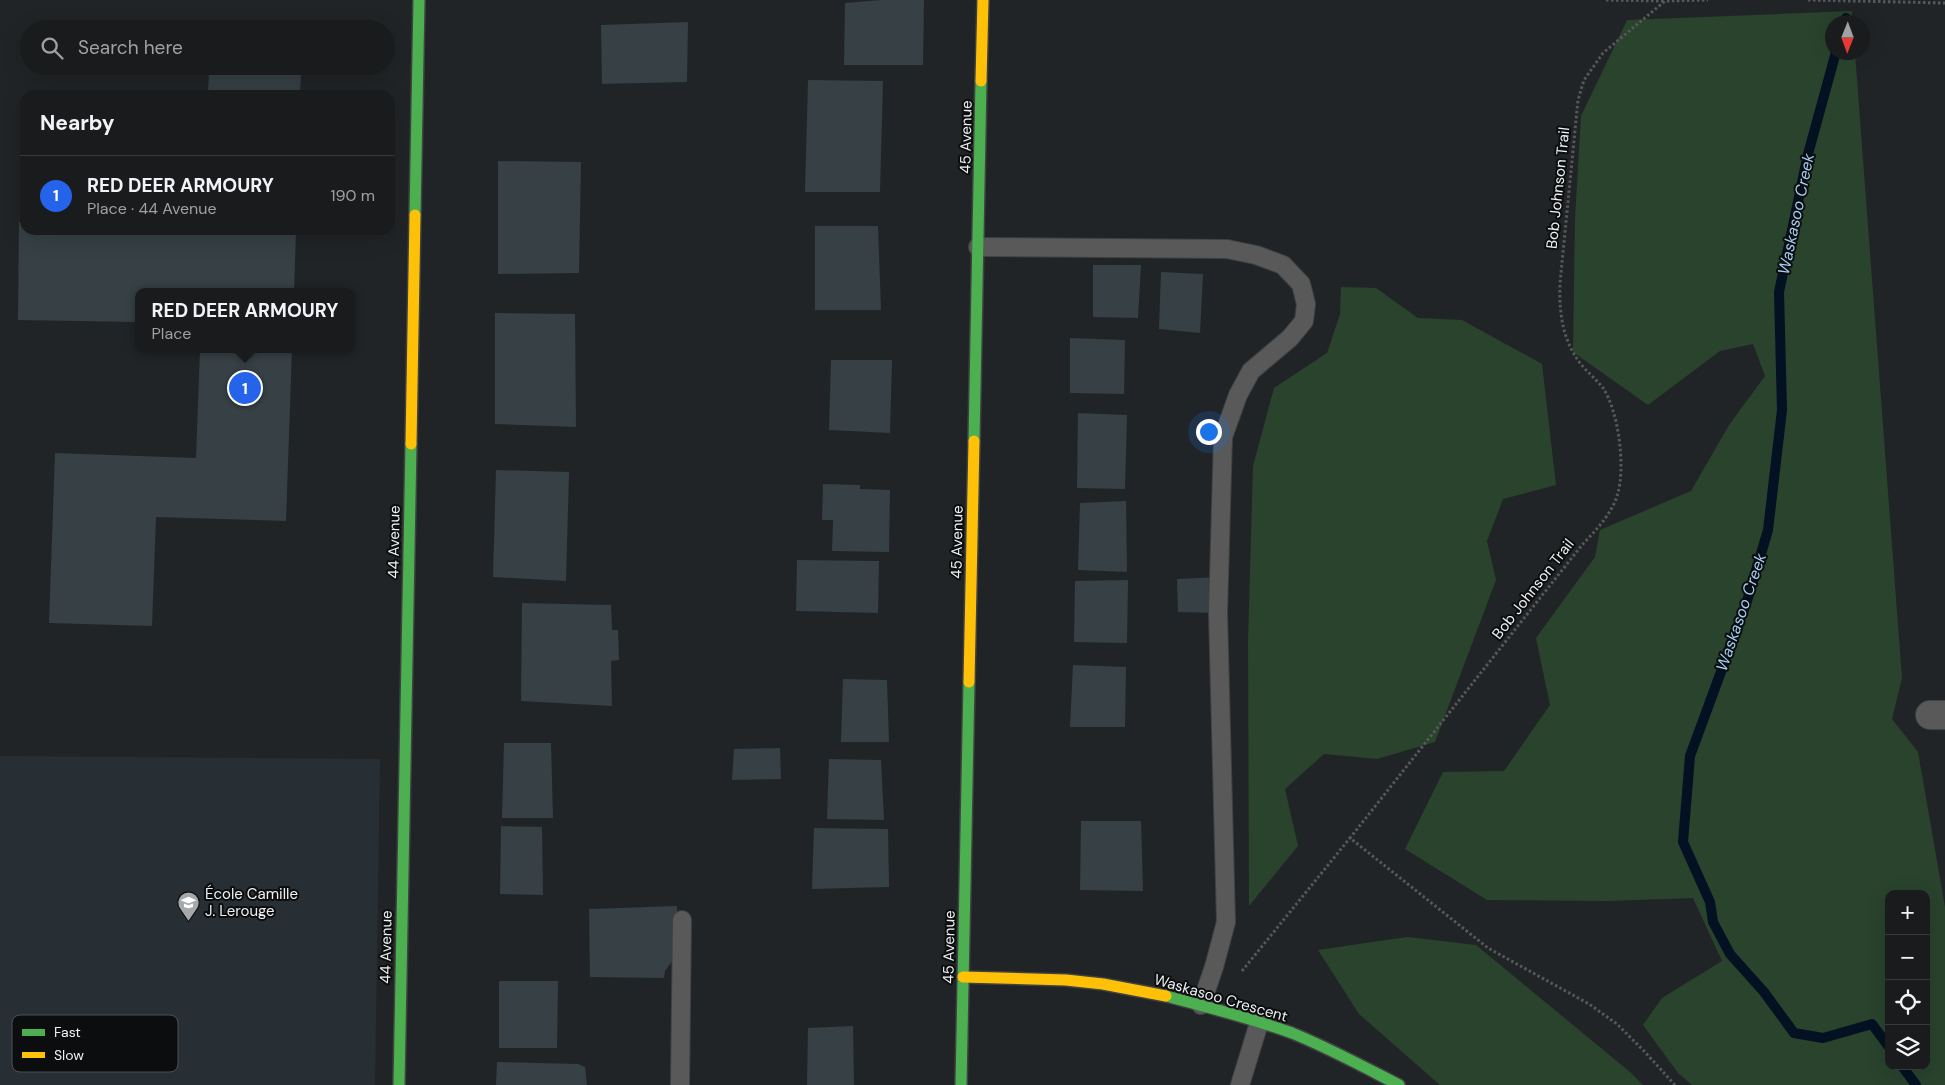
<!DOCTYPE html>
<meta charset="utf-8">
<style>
:root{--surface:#191b1c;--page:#262829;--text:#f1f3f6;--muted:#9fa1a3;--line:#37393b;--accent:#2563eb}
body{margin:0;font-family:"DM Sans",sans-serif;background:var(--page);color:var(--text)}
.controls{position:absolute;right:15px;bottom:15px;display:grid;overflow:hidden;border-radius:10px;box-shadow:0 5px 20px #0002}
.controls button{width:45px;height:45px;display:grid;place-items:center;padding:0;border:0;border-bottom:1px solid var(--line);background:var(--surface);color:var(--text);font:25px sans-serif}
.compass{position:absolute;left:1825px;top:15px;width:45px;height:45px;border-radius:50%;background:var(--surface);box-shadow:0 5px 20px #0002;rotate:181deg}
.you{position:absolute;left:1208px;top:431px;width:18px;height:18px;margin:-12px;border:4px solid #fff;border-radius:50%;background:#1a73e8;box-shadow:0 0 0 8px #1a73e833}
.badge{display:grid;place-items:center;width:32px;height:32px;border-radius:50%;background:var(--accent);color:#fff;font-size:16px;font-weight:700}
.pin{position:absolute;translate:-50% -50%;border:2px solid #fff;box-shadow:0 1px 5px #0006}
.popup{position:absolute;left:135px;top:288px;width:220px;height:65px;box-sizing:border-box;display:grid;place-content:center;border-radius:10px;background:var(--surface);filter:drop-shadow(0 1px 4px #0005);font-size:16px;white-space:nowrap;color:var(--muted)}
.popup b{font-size:19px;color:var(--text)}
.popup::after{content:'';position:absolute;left:50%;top:100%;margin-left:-10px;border:10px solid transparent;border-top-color:var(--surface)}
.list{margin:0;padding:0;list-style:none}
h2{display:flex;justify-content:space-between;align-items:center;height:65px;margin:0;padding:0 20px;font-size:21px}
h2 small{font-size:16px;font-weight:400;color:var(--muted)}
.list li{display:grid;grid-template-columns:32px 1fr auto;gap:15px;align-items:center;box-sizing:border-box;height:80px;padding:0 20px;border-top:1px solid var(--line)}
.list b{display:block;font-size:19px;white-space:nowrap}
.list p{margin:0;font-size:16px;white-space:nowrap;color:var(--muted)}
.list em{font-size:16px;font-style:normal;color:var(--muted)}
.icon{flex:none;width:28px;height:28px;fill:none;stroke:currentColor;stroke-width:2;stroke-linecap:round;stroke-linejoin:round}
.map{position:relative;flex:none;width:1945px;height:1085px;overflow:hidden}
.search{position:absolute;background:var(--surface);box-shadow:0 5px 20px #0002;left:20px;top:20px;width:375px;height:55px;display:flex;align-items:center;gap:12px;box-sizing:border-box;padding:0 18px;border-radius:28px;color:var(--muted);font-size:19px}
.panel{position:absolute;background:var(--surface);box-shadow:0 5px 20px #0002;left:20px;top:90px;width:375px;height:145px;border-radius:15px}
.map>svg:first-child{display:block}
</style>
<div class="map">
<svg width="1945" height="1085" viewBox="0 0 1945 1085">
<rect width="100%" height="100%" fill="#212426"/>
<polygon fill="#272f35" points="0,756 380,759 375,1085 0,1085"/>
<g fill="#29432d" fill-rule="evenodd">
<path d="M1852,11L1853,22H1832V52L1855,53L1902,678L1892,719L1918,752L1945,907V1085H1692L1678,1073L1643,1025L1662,998L1722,961L1693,898L1608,901L1487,900L1405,849L1443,772L1504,771L1550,705L1536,638L1595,557L1600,530L1691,491L1729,425L1765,376L1753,344L1720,351L1648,405L1573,352L1575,219L1581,116L1627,20ZM1889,894H1926V1066H1889Z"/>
<polygon points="1341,287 1376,288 1418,318 1462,320 1542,364 1556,485 1503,499 1487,541 1496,580 1435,742 1377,759 1324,754 1285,789 1298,846 1249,906 1248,641 1253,466 1274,388 1327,353 1340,314"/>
<polygon points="1407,937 1476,945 1630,1072 1643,1085 1440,1085 1359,1014 1318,950"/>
</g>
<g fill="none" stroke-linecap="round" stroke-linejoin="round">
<g stroke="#031122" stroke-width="10">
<polyline points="1845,22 1846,18"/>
<polyline points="1836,52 1808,154 1779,292 1782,410 1768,530 1747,601 1690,756 1683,842 1710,902 1713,922 1730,954 1764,992 1794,1033 1823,1038 1872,1024 1889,1047"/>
<polyline points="1902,1066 1916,1085"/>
</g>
</g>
<g fill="#364045">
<polygon points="881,0 924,0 923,65 844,65 845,3"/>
<polygon points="688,22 687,82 602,84 601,25"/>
<polygon points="209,70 301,73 300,95 208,95"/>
<polygon points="808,80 883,81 880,192 805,192"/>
<polygon points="498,161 581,162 579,273 498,274"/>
<polygon points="19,222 25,222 25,230 296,230 294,292 139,292 139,322 18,320"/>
<polygon points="815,226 878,226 881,310 815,310"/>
<polygon points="1093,265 1141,265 1138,318 1093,317"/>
<polygon points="1161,272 1203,274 1200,333 1159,329"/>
<polygon points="495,313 575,314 576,427 495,424"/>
<polygon points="1070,338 1125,340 1124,394 1070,393"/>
<polygon points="200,349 292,349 286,521 156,517 152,626 49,623 55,453 196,458"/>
<polygon points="831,360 892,360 890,433 829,430"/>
<polygon points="1078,413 1127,415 1125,489 1077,488"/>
<polygon points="496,470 569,472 566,581 493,577"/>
<polygon points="823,484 860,485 860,489 890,490 889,552 832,551 833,520 822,520"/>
<polygon points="1126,501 1127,572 1078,570 1080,503"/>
<polygon points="797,560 879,561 878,613 796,611"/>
<polygon points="1219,577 1218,613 1178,612 1177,579"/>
<polygon points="1128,580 1127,643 1074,642 1075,581"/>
<polygon points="522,603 611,605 612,630 618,630 619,660 611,661 612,706 521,701"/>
<polygon points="1073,665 1126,667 1125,727 1070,727"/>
<polygon points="843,679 887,680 889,742 841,742"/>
<polygon points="504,743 551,743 553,818 502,818"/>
<polygon points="780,748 781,779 732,780 734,749"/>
<polygon points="829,759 881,760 884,820 827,819"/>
<polygon points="1081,821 1141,821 1143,891 1080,890"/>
<polygon points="501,826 542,827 543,895 500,894"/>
<polygon points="814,828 888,829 889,887 812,889"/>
<polygon points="677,906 678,953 665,971 664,978 590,977 589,909"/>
<polygon points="499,981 558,981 557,1048 499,1048"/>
<polygon points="853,1026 854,1085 807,1085 808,1028"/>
<polygon points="497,1062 578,1064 585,1067 587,1085 496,1085"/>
</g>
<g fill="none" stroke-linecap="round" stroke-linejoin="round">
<defs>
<g id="lane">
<polyline points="978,247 1227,249 1256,255 1283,265 1301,284 1306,304 1304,321 1290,338 1251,371 1238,395 1223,437 1218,613 1226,922 1214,967 1201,1005"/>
<polyline points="680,1085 682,920"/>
<polyline points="1240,1085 1259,1023"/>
</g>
<polyline id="street" points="1930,715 1945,715"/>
<g id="fast">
<polyline points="415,215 419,0"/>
<polyline points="974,441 981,81"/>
<path d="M1166,996C1208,1007 1251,1018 1292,1033C1329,1048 1364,1067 1399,1085"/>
<polyline points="399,1085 411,444"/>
<polyline points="961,1085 969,682"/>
</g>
<g id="slow">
<polyline points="981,81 983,0"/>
<polyline points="411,444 415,215"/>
<polyline points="969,682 974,441"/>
<polyline points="963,977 1066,980 1103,984 1166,996"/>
</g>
</defs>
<use href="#lane" stroke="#3f4142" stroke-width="20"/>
<use href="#street" stroke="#3f4142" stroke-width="30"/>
<use href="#fast" stroke="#3f4142" stroke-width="14"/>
<use href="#slow" stroke="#3f4142" stroke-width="14"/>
<g stroke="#575858" stroke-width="3" stroke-dasharray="2.5 2.5" stroke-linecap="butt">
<polyline points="1606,0 1664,1"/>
<polyline points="1808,0 1945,3"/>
<polyline points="1242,971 1350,838"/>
<path d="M1675,1085L1643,1050L1617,1024L1589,1004L1488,948L1350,838L1582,545C1595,531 1611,515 1617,496C1626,469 1619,412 1603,388C1596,379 1587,372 1580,363C1562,339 1559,312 1560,283L1578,100L1584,80L1603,53L1665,1L1708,0"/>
</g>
<use href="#lane" stroke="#595959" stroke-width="18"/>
<use href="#street" stroke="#595959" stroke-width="28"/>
<use href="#fast" stroke="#4caf50" stroke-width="11"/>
<use href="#slow" stroke="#ffc107" stroke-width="11"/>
</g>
<defs>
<symbol id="school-pin" viewBox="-11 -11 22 30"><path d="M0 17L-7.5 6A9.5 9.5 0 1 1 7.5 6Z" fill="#a6a9ab" stroke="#0b0d0e"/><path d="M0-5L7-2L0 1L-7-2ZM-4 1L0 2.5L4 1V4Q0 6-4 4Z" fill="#fff"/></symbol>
</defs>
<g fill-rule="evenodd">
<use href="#school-pin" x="176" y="890" width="25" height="34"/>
</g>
<g text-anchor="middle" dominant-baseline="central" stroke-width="4" stroke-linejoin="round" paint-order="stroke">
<g font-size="15" fill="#eef0f2" stroke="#0b0d0e">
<text transform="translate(966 137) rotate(-89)">45 Avenue</text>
<text transform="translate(1558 188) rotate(-84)">Bob Johnson Trail</text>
<text transform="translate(394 542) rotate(-89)">44 Avenue</text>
<text transform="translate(957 542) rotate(-89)">45 Avenue</text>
<text transform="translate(1533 589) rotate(-52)">Bob Johnson Trail</text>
<text transform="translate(386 947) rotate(-89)">44 Avenue</text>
<text transform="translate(949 947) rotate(-89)">45 Avenue</text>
<text transform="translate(1221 998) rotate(16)">Waskasoo Crescent</text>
</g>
<g font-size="15" fill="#eef0f2" stroke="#0b0d0e" text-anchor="start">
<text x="205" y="894">École Camille<tspan x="205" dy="17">J. Lerouge</tspan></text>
</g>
<g font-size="16" font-style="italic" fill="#a6cef4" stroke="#0b0d0e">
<text transform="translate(1796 214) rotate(-78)">Waskasoo Creek</text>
<text transform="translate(1741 612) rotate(-71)">Waskasoo Creek</text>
</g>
</g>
<rect x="12" y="1015" width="166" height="57" rx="8" fill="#0b0d0e" stroke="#4f5152" stroke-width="1"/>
<rect x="22" y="1029" width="23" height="7" fill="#4caf50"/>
<rect x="22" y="1052" width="23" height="6" fill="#ffc107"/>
<g font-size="14" fill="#eef0f2">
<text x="54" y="1037">Fast</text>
<text x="54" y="1060">Slow</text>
</g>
</svg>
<div class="controls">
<button>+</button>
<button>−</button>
<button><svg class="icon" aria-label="locate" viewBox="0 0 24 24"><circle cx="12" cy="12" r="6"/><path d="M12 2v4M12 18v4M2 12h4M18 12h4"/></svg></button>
<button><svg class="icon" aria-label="layers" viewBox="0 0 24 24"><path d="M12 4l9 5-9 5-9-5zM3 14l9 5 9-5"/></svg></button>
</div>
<svg class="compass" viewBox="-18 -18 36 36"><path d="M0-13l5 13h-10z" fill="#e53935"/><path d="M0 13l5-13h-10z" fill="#9fa1a3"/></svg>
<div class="you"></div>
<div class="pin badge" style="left:245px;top:388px">1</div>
<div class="popup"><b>RED DEER ARMOURY</b>Place</div>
<div class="search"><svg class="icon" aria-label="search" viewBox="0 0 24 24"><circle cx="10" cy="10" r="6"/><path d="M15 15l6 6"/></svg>Search here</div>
<section class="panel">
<h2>Nearby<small></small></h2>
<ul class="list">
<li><span class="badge">1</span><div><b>RED DEER ARMOURY</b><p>Place · 44 Avenue</p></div><em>190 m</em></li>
</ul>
</section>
</div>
